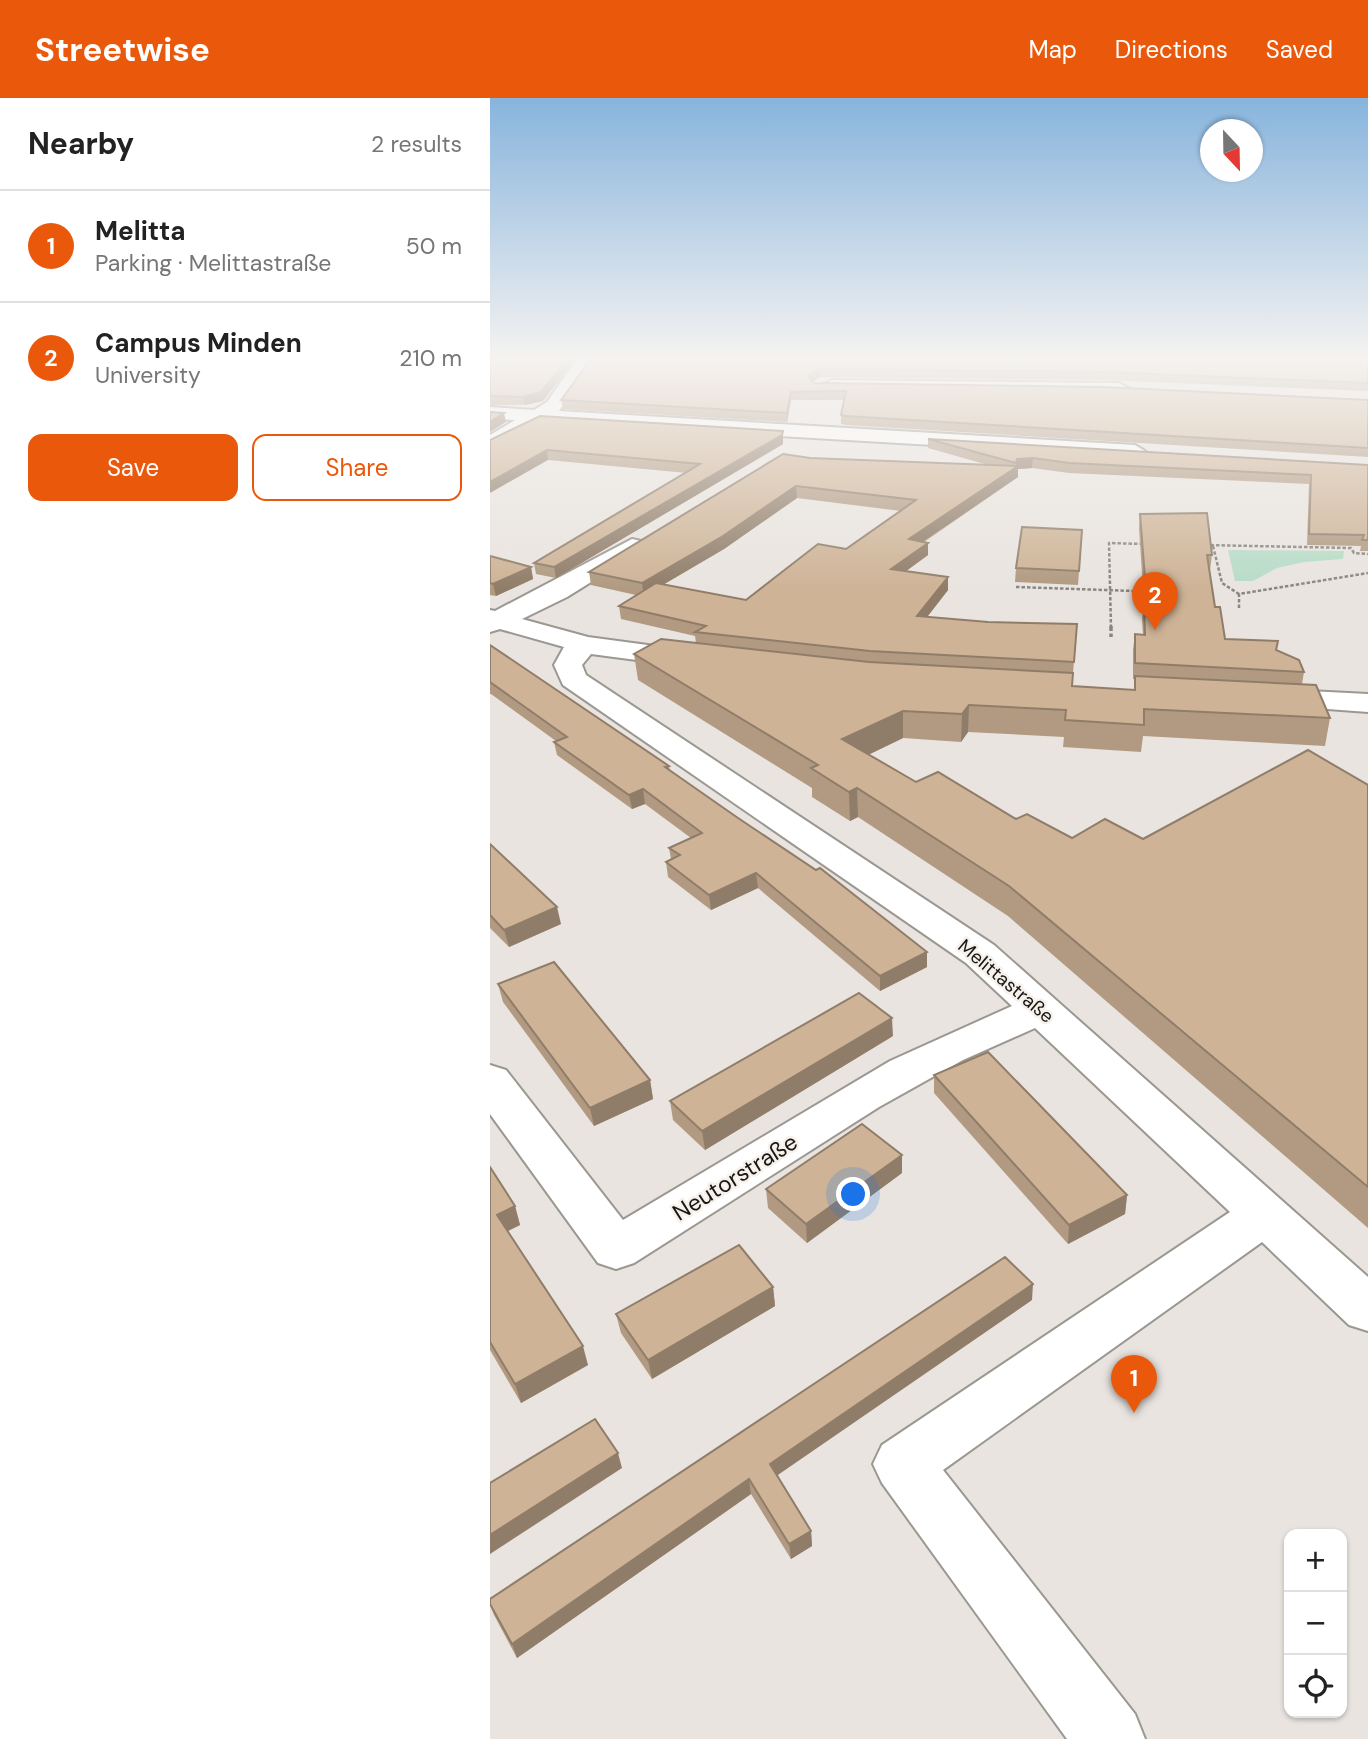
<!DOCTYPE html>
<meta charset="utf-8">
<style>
:root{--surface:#fff;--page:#f6f6f6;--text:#222;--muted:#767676;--line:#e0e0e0;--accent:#ea580c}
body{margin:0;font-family:"DM Sans",sans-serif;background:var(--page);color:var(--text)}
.controls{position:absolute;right:21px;bottom:21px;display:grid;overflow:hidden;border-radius:14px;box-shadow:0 2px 5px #0004}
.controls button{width:63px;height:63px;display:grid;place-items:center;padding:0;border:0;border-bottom:2px solid var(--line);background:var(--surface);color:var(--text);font:35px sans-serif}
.compass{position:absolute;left:710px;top:21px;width:63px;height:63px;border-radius:50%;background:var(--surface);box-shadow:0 2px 5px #0004;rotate:158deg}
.you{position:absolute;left:364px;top:1097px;width:24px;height:24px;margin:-18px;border:5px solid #fff;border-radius:50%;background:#1a73e8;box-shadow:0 0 0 10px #1a73e833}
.badge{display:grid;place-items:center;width:46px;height:46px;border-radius:50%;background:var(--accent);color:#fff;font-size:23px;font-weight:700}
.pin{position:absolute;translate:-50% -58px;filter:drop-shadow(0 2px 4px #0008)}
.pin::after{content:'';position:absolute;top:37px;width:24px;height:21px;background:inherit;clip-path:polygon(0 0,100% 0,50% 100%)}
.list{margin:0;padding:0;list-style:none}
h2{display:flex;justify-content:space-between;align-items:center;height:91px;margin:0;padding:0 28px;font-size:30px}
h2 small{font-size:23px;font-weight:400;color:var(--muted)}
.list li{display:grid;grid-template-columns:46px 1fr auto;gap:21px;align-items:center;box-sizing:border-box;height:112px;padding:0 28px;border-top:2px solid var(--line)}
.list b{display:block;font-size:26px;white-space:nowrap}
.list p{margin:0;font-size:23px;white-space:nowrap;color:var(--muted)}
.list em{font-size:23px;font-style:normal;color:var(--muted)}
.actions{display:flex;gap:14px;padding:21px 28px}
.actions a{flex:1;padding:16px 0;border:2px solid var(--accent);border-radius:14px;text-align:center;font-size:24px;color:var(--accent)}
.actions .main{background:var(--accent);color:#fff}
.icon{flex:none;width:38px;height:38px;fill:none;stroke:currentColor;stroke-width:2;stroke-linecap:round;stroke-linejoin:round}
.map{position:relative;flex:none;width:878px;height:1641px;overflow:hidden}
header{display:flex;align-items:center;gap:42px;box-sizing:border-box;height:98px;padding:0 35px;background:var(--accent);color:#fff}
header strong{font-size:33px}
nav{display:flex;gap:38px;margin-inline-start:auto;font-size:24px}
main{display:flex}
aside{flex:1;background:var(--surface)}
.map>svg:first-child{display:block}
</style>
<header>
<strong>Streetwise</strong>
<nav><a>Map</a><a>Directions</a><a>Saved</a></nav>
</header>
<main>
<aside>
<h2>Nearby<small>2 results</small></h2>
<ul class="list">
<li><span class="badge">1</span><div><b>Melitta</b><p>Parking · Melittastraße</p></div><em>50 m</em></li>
<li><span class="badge">2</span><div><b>Campus Minden</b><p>University</p></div><em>210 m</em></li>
</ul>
<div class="actions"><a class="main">Save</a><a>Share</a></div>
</aside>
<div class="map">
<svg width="878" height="1641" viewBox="0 0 878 1641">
<rect width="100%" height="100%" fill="#e9e4df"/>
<polygon fill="#b7dcc7" points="738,452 854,453 853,461 814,464 787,470 763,483 745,483"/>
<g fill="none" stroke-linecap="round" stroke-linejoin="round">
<defs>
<g id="minor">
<polygon points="87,261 105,261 69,313 645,347 655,353 645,359 51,324 0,351 0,337 25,322 0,321 0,309 44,312 57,304"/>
<polygon points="342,282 629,285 638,290 629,295 336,291 333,287"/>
<polygon points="142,441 151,443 154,448 151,453 77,499 32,521 98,539 210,554 214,560 210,566 200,569 101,556 92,567 96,577 504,847 878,1179 878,1233 859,1227 772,1144 453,1372 645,1616 655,1641 577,1641 392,1385 383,1366 392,1347 740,1114 545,930 473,962 389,1009 144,1165 126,1171 108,1165 0,1016 0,967 16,972 133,1122 400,963 522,908 476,865 73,587 64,567 74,549 10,531 0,534 0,512 5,513"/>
<polygon points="780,591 878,596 878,614 769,606 765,600 769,594"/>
</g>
</defs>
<use href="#minor" stroke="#9b9791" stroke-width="4"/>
<g stroke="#898682" stroke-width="2.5" stroke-dasharray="3.5 2" stroke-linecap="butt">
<polyline points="715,447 861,450 864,455 878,456"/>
<polyline points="723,448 732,485 749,496"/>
<polyline points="526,489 644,493"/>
<polyline points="749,510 749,496 878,475"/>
<polyline points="621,530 619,445 654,446"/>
</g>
<polyline stroke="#898682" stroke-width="3.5" stroke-dasharray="5 2.5" stroke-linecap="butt" points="621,528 621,539"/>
<use href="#minor" fill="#fff" fill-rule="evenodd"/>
</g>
<g fill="#b19a81" fill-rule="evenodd">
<polygon points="0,261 85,261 53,303 35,307 0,307"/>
<polygon points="101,261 878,261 878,293 613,282 330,279 323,284 324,285 878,302 878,359 356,327 351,326 351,317 354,302 301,302 297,324 73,311 71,302"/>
<polygon points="293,333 293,346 66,480 46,476 44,465 197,375 58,362 0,342"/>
<path d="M438,341L878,367V453H870L871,448L817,447L819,386L579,375L542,370L528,371V379L434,444L438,457L416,473L458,492L437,519L498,524L587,526L582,588L644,592L645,581H643V552L645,536L653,537L652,521L654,506L649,430L650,416L722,457L720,472H719L725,509L735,541L786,552L814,574L812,586L840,620L835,648L653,638L651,654L573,649L574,639L478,634L471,644L413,640L378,657L426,684L582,740L653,741L878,687V1130L518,818L368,719L360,723L322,699V690L148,582L144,556L206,545L205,538L131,521L129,508L146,497L101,487L99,474L320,360L498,367L438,350ZM307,400L411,413L356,451L256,502L174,486L234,451Z"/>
<polygon points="592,432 588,487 525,484 526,470"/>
<polygon points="0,458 41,469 43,481 6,498 0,497"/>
<polygon points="0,547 179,668 180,673 437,869 390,893 268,790 221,812 178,779 176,764 181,761 179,750 201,740 155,706 142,711 67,657 64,644 66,643 1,596 0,596"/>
<polygon points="0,746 71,826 19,849 0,830"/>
<polygon points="8,886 160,982 163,1001 104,1028 13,904"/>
<polygon points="403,938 215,1052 183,1022 180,1003"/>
<polygon points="444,977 637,1097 635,1116 578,1146 444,995"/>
<polygon points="0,1069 25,1108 30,1127 17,1133 98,1267 31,1305 0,1252"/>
<polygon points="412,1075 317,1145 278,1110 276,1091"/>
<polygon points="283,1189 285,1208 162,1281 131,1235 126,1216"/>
<polygon points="542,1202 287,1377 321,1433 322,1448 301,1461 261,1396 27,1560 4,1517 0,1507"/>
</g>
<g fill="#907d69">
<polygon points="77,261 85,261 53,303 35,307 33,299"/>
<polygon points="330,271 330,279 318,286 318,278"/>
<polygon points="301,294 301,302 297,324 297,315"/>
<polygon points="14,315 16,324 0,334 0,324"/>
<polygon points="293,333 293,346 66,480 64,469"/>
<polygon points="57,352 58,362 0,395 0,384"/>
<polygon points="543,360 542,370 528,371 528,379 419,453 419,441 526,370 527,361"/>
<polygon points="306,388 307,400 234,451 154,498 152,485"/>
<polygon points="438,445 438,457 401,484 401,471"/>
<polygon points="41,469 43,481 6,498 3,486"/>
<polygon points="458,479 458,492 427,532 427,518"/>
<polygon points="479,607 478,634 471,644 472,616"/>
<polygon points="413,613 413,640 353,669 352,641"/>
<polygon points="367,690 368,719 360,723 359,694"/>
<polygon points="153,691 155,706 142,711 139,697"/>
<polygon points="266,775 268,790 221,812 219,797"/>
<polygon points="67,809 71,826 19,849 14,832"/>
<polygon points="437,854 437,869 390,893 390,878"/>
<polygon points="402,920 403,938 215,1052 212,1033"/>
<polygon points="160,982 163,1001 104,1028 100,1010"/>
<polygon points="412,1057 412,1075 317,1145 316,1126"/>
<polygon points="637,1097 635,1116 578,1146 579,1127"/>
<polygon points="25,1108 30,1127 12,1136 7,1117"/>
<polygon points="543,1186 542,1202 282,1381 280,1366"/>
<polygon points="283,1189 285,1208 162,1281 158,1262"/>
<polygon points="93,1248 98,1267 31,1305 25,1286"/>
<polygon points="128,1355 132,1370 0,1456 0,1437"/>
<polygon points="259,1381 261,1396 27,1560 22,1546"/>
<polygon points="321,1433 322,1448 301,1461 299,1446"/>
</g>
<g fill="#ceb396" stroke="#907d69" stroke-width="2">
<polygon points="0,261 77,261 51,294 33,299 0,298"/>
<polygon points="101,261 878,261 878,285 614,274 330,271 318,278 324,285 614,289 878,302 878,350 355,318 351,317 356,293 301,294 297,315 71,302"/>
<polygon points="0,314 14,315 0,324"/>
<polygon points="50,318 293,333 292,337 64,469 44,465 210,366 57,352 0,384 0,342"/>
<polygon points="438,341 878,367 878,442 872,442 874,437 819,436 821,377 579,365 543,360 527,361 526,365"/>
<polygon points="293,356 320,360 528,368 419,441 438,445 401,471 458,479 427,518 498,524 587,526 584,564 380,553 205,534 216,528 129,508 166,485 256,502 328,446 356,451 426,402 306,388 233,438 152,485 99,474"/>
<polygon points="717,415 722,457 717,457 725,509 730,509 735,541 788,543 786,552 809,562 814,574 645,565 645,536 655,537 654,506 657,506 650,416"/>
<polygon points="532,429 592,432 589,473 526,470"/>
<polygon points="0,458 41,469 3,486 0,485"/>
<polygon points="171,541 379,564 583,575 582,588 645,592 645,578 826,587 840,620 654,611 654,627 575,622 576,612 479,607 472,616 413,613 352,641 426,684 448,674 526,721 537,716 582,740 615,721 653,741 818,652 878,687 878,1089 519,788 367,690 359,694 321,670 328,667 144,556"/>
<polygon points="0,547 179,668 175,669 248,720 326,772 330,770 437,854 390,878 266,775 219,797 176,764 190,757 179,750 212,735 153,691 139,697 64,644 77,639 0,584"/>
<polygon points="0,746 67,809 14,832 0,817"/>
<polygon points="64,864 160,982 100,1010 8,886"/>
<polygon points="369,895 402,920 212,1033 180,1003"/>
<polygon points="498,954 637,1097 579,1127 444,977"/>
<polygon points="372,1026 412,1057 316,1126 276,1091"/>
<polygon points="0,1069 25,1108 7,1117 93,1248 25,1286 0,1244"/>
<polygon points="249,1147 283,1189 158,1262 126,1216"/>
<polygon points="515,1159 543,1186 280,1366 321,1433 299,1446 259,1381 22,1546 0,1506 0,1501"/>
<polygon points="105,1321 128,1355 0,1437 0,1385"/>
</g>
<linearGradient id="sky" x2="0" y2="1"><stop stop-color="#87b4dd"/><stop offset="0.53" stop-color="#f5f3f1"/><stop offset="1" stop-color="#f5f3f1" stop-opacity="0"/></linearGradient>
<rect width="878" height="491" fill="url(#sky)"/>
<g text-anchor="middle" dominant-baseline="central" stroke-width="5" stroke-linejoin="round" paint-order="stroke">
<g font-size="19" fill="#191715" stroke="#f7f1ec">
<text transform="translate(516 883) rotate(40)">Melittastraße</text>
</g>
<g font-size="23" fill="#191715" stroke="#f7f1ec">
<text transform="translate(245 1079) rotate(-32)">Neutorstraße</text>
</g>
</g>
</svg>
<div class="controls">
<button>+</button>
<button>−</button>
<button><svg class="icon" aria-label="locate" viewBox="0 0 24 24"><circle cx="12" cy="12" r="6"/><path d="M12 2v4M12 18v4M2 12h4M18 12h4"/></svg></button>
</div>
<svg class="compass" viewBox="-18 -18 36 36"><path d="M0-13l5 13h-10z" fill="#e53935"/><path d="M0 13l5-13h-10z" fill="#767676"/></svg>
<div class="you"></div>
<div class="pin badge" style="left:644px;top:1315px">1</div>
<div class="pin badge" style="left:665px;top:532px">2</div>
</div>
</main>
